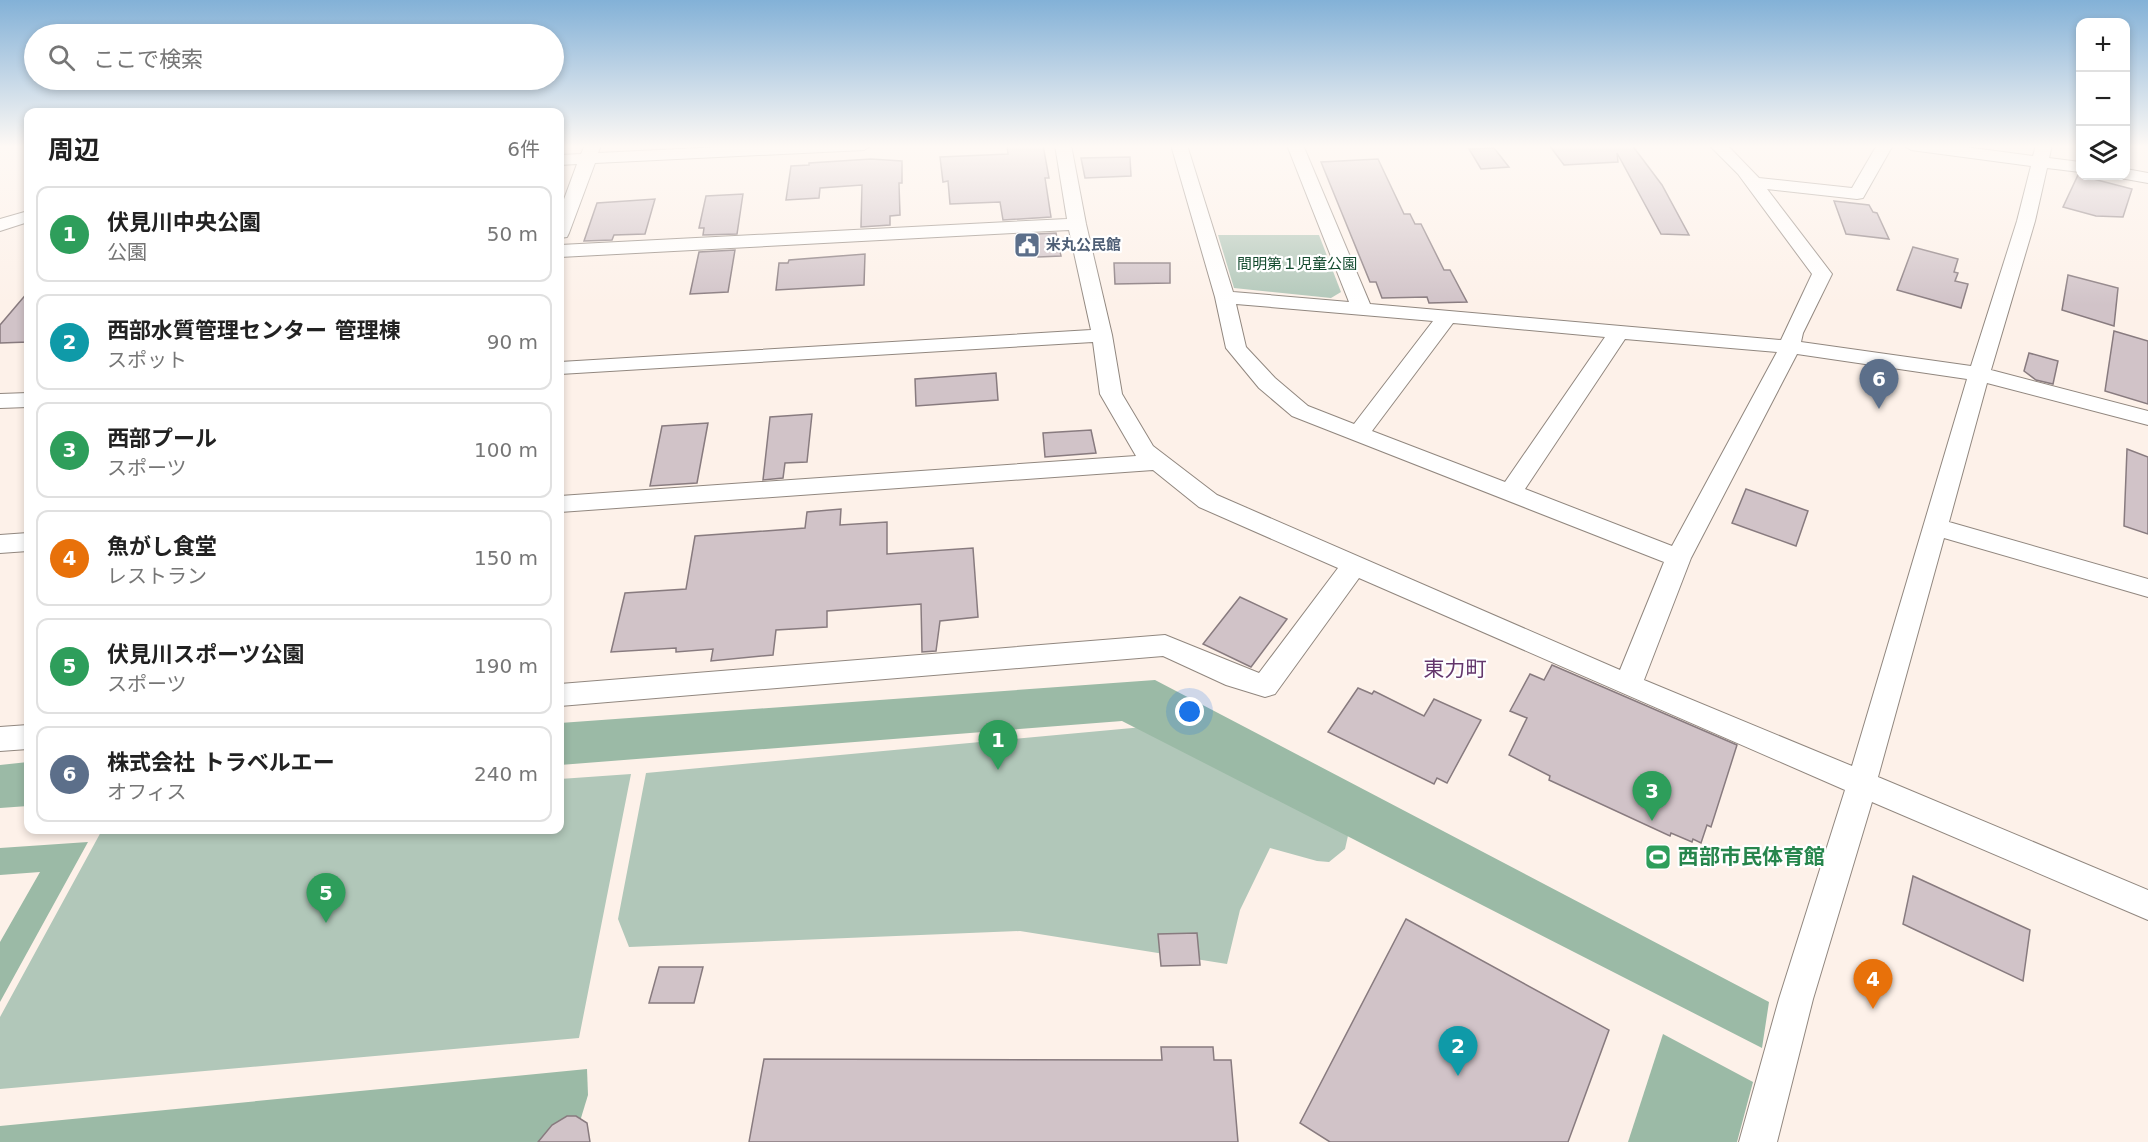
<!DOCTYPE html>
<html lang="ja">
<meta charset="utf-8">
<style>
:root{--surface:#fff;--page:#f6f6f6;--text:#222;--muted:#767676;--line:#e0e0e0;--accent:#111827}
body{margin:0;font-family:"DejaVu Sans","Noto Sans JP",sans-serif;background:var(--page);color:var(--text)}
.controls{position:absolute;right:18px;top:18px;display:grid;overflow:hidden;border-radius:12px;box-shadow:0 3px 9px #0003}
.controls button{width:54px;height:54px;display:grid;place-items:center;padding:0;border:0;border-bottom:2px solid var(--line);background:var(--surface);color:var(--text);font:30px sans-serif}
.you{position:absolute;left:1190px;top:712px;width:21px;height:21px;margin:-15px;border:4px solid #fff;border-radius:50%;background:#1a73e8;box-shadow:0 0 0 9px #1a73e833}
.badge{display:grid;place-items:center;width:39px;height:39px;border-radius:50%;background:var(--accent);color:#fff;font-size:20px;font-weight:700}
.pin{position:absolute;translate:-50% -50px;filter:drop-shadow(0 2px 3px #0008)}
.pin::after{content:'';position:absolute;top:32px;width:21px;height:18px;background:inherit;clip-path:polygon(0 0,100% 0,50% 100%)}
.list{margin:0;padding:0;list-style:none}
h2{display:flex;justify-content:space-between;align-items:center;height:78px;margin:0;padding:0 24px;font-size:26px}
h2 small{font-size:20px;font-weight:400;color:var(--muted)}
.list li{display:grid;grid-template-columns:39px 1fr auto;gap:18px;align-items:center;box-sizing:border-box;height:96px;margin:0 12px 12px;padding:0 12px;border:2px solid var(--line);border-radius:12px}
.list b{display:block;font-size:22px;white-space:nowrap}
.list p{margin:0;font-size:20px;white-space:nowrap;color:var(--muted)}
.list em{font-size:20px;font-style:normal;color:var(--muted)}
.icon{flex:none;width:33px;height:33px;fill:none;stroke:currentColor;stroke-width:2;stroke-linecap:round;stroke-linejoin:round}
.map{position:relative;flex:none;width:2148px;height:1142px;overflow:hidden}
.search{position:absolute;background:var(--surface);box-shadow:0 3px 9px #0003;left:24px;top:24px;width:540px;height:66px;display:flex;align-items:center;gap:15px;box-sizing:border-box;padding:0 21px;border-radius:33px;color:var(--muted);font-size:22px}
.panel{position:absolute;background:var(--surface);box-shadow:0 3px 9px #0003;left:24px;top:108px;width:540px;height:726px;border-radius:12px}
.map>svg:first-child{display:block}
</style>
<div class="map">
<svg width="2148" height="1142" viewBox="0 0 2148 1142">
<rect width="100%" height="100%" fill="#fdf1e9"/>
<g fill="#b1c7b9">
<polygon points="1218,235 1319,235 1341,292 1331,298 1234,288"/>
<polygon points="1154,726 1352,818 1345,849 1329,862 1317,861 1270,848 1240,910 1227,964 1020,931 629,947 618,919 646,773"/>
<polygon points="631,774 579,1038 0,1089 0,1017 102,830 560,830 560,779"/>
</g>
<g fill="#9bbaa6">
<polygon points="1155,680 1769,1002 1762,1048 1122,721 560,765 560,723"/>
<polygon points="28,762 28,806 0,808 0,765"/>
<polygon points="88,842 0,1002 0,942 40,872 0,875 0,848"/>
<polygon points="1663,1034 1753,1082 1737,1142 1628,1142"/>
<polygon points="587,1069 588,1095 574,1141 570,1142 0,1142 0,1126"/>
</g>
<g fill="#d1c3c8" stroke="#887b7f" stroke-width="1.5">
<polygon points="1007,145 1043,145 1049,178 1045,178 1051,217 1003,220 1000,202 950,204 948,181 943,182 940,157 1008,154"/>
<polygon points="1549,145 1632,145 1662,185 1689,235 1661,234 1617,153 1618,162 1564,165"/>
<polygon points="1494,148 1509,167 1481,169 1469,149"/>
<polygon points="1130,157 1131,176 1085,178 1081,158"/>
<polygon points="871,159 902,161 902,183 899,183 900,215 890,216 890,225 861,227 862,185 820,188 819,198 786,200 791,166 809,165 809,163"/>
<polygon points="1378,159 1404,214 1410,214 1415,224 1421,224 1444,270 1450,270 1467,302 1429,303 1427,297 1382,298 1376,282 1370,282 1321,162"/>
<polygon points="2078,175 2132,189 2123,217 2096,216 2063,207"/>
<polygon points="743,194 737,234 703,235 704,228 699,228 706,196"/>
<polygon points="655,199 645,234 614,235 612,240 584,241 597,203"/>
<polygon points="1834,201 1869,205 1873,212 1877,213 1889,239 1846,234"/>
<polygon points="1056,233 1061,256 1038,257 1037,234"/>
<polygon points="1913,247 1958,259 1954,272 1958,273 1955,281 1968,284 1961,308 1897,290"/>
<polygon points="735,250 728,292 690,294 699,252"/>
<polygon points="865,254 864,285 776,290 779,263 788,263 789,260"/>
<polygon points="1114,263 1170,263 1170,283 1115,284"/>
<polygon points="2068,275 2118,288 2114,326 2062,310"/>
<polygon points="28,292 28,342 0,343 0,325"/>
<polygon points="2114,331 2148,341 2148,404 2105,391"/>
<polygon points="2029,353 2058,361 2053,384 2036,380 2024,371"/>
<polygon points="996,373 998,400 916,406 915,379"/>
<polygon points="812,414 807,462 785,463 783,478 763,480 770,417"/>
<polygon points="708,423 697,483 650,486 662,426"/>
<polygon points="1091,430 1096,453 1045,457 1043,433"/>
<polygon points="2127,449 2148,457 2148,534 2124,526"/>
<polygon points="1746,489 1808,511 1796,546 1732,523"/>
<polygon points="841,509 840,525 887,522 887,554 973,548 978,617 940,621 936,651 922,652 921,604 827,611 827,627 776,630 773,655 711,661 713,649 676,652 676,648 611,652 625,593 686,589 695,536 805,528 807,512"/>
<polygon points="1240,597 1287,619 1251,667 1203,644"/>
<polygon points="1552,665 1737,745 1711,827 1707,825 1701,843 1693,839 1692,842 1671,833 1670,836 1549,780 1550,776 1509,755 1527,718 1510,711 1530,674 1544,680"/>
<polygon points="1358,688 1372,694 1374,691 1424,716 1434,699 1481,720 1447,783 1437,778 1434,784 1328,732"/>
<polygon points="1913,876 2030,930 2023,981 1903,924"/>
<polygon points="1406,919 1609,1030 1568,1142 1330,1142 1300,1123"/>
<polygon points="1197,933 1200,965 1161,966 1158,934"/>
<polygon points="659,967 703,967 694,1003 649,1003"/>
<polygon points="1161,1047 1213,1047 1214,1060 1231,1060 1238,1142 749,1142 764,1059 1162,1060"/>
<polygon points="567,1116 576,1116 587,1123 590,1142 538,1142 552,1125"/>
</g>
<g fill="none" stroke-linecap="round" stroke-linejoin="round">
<defs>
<g id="minor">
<polygon points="585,145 601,145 598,153 761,145 872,145 864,150 595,163 569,233 567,237 560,238 560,210 577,164 560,165 560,155 581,154"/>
<path d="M1055,145H1071L1086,224L1112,335L1122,394L1153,446L1217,495L1620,670L1664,562L1292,416L1259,388L1226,348L1215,297L1171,145H1187L1233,292L1349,302L1287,145H1303L1370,304L1781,340L1812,274L1738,174L1709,145H1727L1759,178L1852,188L1877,145H1893L1863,198L1857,199L1767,189L1832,274L1803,333L1801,342L1971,366L2017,221L2031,166L1911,150L1903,145H1950L2033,156L2036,145H2052L2049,158L2080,162V172L2047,168L2035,221L1991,370L2148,411V425L1987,383L1949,522L2148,579V597L1944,538L1878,777L2148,890V920L1872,802L1813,999L1777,1142H1739L1779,999L1845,790L1359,578L1275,694L1265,697L1226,685L1163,656L560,706V684L1165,635L1259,673L1338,568L1199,507L1153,470L560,512V496L1136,456L1100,394L1093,342L560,374V362L1091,330L1069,230L560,257V245L1067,219ZM1236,304L1433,321L1354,424L1308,406L1275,378L1246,347ZM1453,323L1605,337L1505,482L1372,431ZM1625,339L1777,352L1672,546L1525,489ZM1797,354L1967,379L1852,766L1644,680L1691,558Z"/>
<polygon points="2126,169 2148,173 2148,183 2120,178 2118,176 2126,176"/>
<polygon points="28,211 28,222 0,231 0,219"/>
<polygon points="28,393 28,407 0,408 0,394"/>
<polygon points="28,533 28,551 0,553 0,535"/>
<polygon points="28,725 28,749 0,751 0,727"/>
</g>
</defs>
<use href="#minor" stroke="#91877f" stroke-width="2"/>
<use href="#minor" fill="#fff" fill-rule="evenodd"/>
</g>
<linearGradient id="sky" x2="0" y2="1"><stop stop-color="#83b1d7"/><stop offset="0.48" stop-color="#fef9f5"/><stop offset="1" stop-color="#fef9f5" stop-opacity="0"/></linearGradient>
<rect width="2148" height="305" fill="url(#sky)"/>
<defs>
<symbol id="civic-square" viewBox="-11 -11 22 22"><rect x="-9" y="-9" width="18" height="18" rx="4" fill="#5c6f8a" stroke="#fff"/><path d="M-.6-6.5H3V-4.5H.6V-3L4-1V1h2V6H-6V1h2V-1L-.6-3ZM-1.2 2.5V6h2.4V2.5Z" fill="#fff"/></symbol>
<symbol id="stadium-square" viewBox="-11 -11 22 22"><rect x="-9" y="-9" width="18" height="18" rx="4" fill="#2e9e5b" stroke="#fff"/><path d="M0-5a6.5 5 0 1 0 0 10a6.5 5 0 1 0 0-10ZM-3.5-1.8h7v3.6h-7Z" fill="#fff"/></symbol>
</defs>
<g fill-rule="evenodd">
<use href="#civic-square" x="1012" y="230" width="30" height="30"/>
<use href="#stadium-square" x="1643" y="842" width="30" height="30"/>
</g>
<g text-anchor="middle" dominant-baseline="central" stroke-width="4.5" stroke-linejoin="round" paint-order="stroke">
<g font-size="15" font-weight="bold" fill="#4e5e75" stroke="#fff" text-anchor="start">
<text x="1046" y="245">米丸公民館</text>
</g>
<g font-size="15" fill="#144b2f" stroke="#fff">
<text x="1297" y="264">間明第１児童公園</text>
</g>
<g font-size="21" fill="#64376c" stroke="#fff">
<text x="1455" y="669">東力町</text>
</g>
<g font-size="21" font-weight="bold" fill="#27864d" stroke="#fff" text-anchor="start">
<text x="1678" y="857">西部市民体育館</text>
</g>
</g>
</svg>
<div class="controls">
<button>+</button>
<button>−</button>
<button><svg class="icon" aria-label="layers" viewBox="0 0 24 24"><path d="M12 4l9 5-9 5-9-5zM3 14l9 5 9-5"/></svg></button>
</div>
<div class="you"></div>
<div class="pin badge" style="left:998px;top:770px;background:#2e9e5b">1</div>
<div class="pin badge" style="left:1458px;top:1076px;background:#0f9aa8">2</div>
<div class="pin badge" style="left:1652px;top:821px;background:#2e9e5b">3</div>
<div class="pin badge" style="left:1873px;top:1009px;background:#e8710a">4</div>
<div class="pin badge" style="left:326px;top:923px;background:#2e9e5b">5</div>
<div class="pin badge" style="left:1879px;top:409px;background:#5c6f8a">6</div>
<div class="search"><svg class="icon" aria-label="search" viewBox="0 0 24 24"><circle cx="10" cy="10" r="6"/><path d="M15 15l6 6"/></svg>ここで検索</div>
<section class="panel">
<h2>周辺<small>6件</small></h2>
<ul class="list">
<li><span class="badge" style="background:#2e9e5b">1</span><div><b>伏見川中央公園</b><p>公園</p></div><em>50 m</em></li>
<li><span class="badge" style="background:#0f9aa8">2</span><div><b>西部水質管理センター 管理棟</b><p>スポット</p></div><em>90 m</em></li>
<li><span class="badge" style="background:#2e9e5b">3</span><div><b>西部プール</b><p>スポーツ</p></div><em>100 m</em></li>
<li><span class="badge" style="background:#e8710a">4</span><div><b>魚がし食堂</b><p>レストラン</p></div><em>150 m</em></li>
<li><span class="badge" style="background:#2e9e5b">5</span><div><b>伏見川スポーツ公園</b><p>スポーツ</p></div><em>190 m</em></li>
<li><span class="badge" style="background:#5c6f8a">6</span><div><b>株式会社 トラベルエー</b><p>オフィス</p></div><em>240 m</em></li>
</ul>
</section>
</div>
